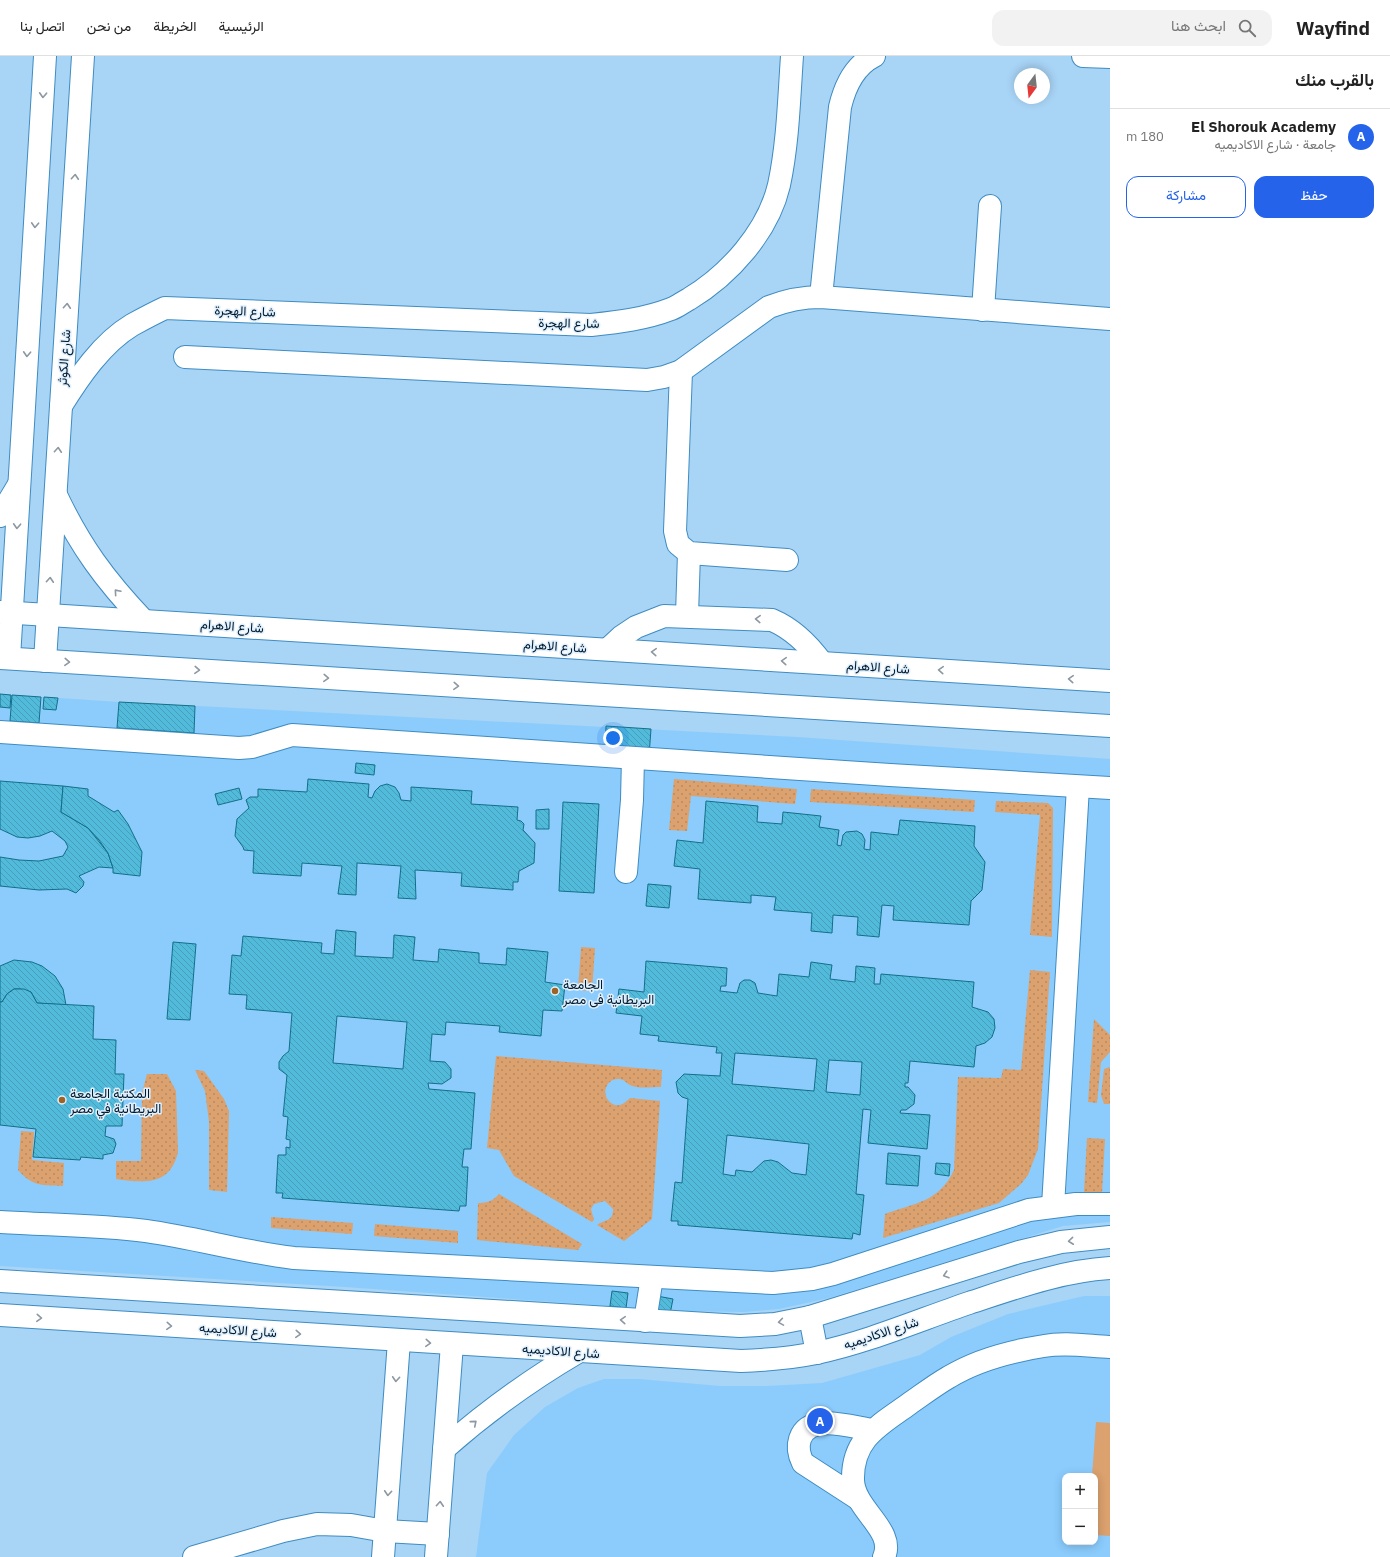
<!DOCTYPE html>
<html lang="ar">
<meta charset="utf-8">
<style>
:root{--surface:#fff;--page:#f2f2f2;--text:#222;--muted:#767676;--line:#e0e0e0;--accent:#2563eb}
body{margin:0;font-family:"IBM Plex Sans",Vazirmatn,sans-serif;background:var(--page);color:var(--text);direction:rtl}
.controls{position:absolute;right:12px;bottom:12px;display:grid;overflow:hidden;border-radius:8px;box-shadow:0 2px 10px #0003}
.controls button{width:36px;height:36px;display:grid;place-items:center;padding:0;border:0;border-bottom:1px solid var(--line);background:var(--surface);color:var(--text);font:20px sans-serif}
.compass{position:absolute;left:1014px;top:12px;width:36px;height:36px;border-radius:50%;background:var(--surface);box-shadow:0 2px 10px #0003;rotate:195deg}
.you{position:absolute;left:613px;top:682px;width:14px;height:14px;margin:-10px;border:3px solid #fff;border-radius:50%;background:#1a73e8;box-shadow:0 0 0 6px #1a73e833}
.badge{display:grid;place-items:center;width:26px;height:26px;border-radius:50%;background:var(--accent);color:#fff;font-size:13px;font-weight:700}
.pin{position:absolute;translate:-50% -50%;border:2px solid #fff;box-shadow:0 1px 4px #0006}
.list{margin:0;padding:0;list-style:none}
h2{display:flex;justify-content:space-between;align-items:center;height:52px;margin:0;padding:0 16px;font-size:17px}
h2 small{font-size:13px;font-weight:400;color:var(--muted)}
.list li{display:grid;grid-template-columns:26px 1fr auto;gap:12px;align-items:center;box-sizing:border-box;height:56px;padding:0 16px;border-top:1px solid var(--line)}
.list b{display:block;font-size:15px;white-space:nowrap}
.list p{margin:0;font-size:13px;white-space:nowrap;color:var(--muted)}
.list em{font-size:13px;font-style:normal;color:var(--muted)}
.actions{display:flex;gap:8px;padding:12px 16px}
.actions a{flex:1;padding:9px 0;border:1px solid var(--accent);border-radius:12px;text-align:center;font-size:14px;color:var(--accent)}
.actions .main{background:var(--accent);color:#fff}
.icon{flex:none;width:22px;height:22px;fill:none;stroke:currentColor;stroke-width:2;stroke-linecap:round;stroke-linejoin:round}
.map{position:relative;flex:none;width:1110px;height:1501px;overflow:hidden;direction:ltr}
header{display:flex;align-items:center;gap:24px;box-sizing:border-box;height:56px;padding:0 20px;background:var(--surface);border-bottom:1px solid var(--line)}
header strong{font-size:19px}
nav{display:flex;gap:22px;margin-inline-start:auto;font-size:14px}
.search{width:280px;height:36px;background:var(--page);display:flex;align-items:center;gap:10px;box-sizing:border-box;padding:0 14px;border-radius:12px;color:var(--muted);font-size:15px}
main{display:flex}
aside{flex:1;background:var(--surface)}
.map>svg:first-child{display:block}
</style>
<header>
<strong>Wayfind</strong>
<div class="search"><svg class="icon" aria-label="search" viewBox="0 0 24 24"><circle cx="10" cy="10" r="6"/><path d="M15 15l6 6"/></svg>ابحث هنا</div>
<nav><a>الرئيسية</a><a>الخريطة</a><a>من نحن</a><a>اتصل بنا</a></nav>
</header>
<main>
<aside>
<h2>بالقرب منك<small></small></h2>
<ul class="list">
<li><span class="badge">A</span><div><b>El Shorouk Academy</b><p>جامعة · شارع الاكاديميه</p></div><em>180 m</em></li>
</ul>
<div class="actions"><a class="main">حفظ</a><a>مشاركة</a></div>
</aside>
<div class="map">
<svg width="1110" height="1501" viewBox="0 0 1110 1501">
<defs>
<pattern id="garden-dots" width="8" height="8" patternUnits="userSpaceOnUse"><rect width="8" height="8" fill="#dba16e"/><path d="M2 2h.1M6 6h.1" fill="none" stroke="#ba8a60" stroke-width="1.8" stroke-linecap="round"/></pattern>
<pattern id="building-back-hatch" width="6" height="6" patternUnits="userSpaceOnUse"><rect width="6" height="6" fill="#52bbdb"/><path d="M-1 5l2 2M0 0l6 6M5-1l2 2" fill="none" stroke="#46a0bc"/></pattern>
</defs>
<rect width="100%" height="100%" fill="#a8d4f6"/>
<g fill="#8bccfd" fill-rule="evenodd">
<polygon points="0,638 119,646 797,681 1110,703 1110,1166 1063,1170 829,1242 779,1253 744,1256 676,1255 675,1258 610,1250 345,1231 0,1210"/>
<path d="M1084,1240H1110V1501H476L487,1417L514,1379L545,1351L578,1332L604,1323H639L720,1330H767L822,1327L920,1299L951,1281L1008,1258ZM1065,1420H1095V1486H1065Z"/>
</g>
<g fill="url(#garden-dots)">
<polygon points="674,723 797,733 795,748 691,740 687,775 669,774"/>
<polygon points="811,733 975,744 974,756 810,746"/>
<polygon points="996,745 1048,747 1053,752 1052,881 1030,879 1040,759 995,756"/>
<polygon points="581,891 595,892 592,935 578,934"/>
<path d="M1030,914L1050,916L1038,1093L1028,1119L1021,1128L999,1147L883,1182L885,1158C915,1147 939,1146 954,1114L958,1021L1001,1022L1003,1013L1021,1014Z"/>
<polygon points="1094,963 1110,979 1110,996 1101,1006 1097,1047 1088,1046"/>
<path d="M496,1000L662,1014L661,1031C652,1031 637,1033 630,1029C626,1027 624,1023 619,1023C606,1022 600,1039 611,1047C618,1052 624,1048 630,1042L660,1045L652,1163L624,1185L597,1169C605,1163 613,1166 613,1153L605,1145L594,1148L591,1153L594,1164L592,1166L514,1120L499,1094L487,1092Z"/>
<polygon points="1110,1011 1110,1048 1104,1048 1101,1039 1104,1013"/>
<polygon points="195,1014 204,1015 224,1043 229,1055 227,1136 209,1134 209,1066 205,1035"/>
<path d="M147,1018H167L176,1035L178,1096C170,1130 145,1127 116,1123V1105H141L142,1037Z"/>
<path d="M21,1075L34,1076L32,1104L64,1107L63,1130C42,1129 33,1131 18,1114Z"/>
<polygon points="1087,1082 1105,1083 1102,1137 1084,1136"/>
<path d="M499,1138L582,1188L578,1194L477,1184L478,1147C487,1147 493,1145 499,1138Z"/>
<polygon points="271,1161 353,1167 352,1178 271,1172"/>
<polygon points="375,1168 458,1175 458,1187 374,1180"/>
</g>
<polygon fill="#dba16e" points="1096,1366 1110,1367 1110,1480 1095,1479 1095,1420 1092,1420"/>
<g fill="url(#building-back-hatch)" stroke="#136f88" fill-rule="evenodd">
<polygon points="0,638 11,639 10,652 0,651"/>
<polygon points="12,639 41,641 39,667 10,665"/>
<polygon points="44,641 58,642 56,654 43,653"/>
<polygon points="119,646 195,650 194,677 117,672"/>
<polygon points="606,670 651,673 649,700 605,697"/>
<polygon points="356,707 375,709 374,719 355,717"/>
<polygon points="308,723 369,728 368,741 372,742 375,735 380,730 387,728 395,731 399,737 401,744 411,745 411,731 472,735 471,748 518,751 517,764 521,765 524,768 523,774 535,787 534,807 519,815 518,826 513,826 513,834 461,830 462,817 415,814 416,843 398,842 401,810 357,807 356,839 338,838 342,810 302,807 301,820 253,817 254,795 244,794 243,791 235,780 237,763 249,752 246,744 250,741 258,741 258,733 307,736"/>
<polygon points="0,725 63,730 61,756 88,772 108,797 113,812 99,811 79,820 84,826 83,830 76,837 67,833 39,834 0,830 0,801 19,804 39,805 63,800 68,791 65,785 52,775 40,780 28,782 17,781 0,773"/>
<polygon points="63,730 88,733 88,740 114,756 118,754 128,768 142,796 140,820 113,817 113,812 108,797 99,784 88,772 61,756"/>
<polygon points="239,732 242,743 218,749 215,738"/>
<polygon points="706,745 758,750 757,766 782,768 783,756 821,760 819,771 839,774 837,789 841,790 843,779 846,776 857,775 862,778 865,784 864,793 870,794 871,776 898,779 900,764 975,770 974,790 985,806 982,834 971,845 969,869 893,864 894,850 882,849 879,881 857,879 858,861 833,859 832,877 811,875 812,857 774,854 776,841 751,839 751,847 698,843 700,813 674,810 677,784 703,787"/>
<polygon points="563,746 599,748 594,837 559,835"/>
<polygon points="549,753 549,773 536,773 536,754"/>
<polygon points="648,828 671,830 669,852 646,850"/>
<path d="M336,874L356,876L355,900L393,902L394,879L415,881L413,904L438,906L439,893L479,897V907L506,909L507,892L548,896L545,926L565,929L562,955L543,954L541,980L499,976L500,970L446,966L445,979L432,978L430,1005L445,1006L451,1013V1022L442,1028L428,1027L429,1033L475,1037L471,1093H464L462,1111H468L466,1150H460L459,1155L282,1142L283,1137H276L278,1099H286V1091L290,1092V1084L286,1083L288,1061L283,1060L287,1019L279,1013V1006L283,1000L289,995L292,957L246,953L247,939L229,938L232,899L241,900L243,880L322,887L321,897L334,898ZM337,960L407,966L403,1013L333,1007Z"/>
<polygon points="173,886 196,888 190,964 167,963"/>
<polygon points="14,904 32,906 42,910 55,920 63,933 66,949 37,947 31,936 20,933 14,933 7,938 2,946 0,946 0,910"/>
<path d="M646,905L727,912L726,930H721L720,935L737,937L740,927L744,924H750L755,927L758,937L777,940L779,918L809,921L811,906L832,909L830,923L855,926L856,910L875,912L874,928H880L881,918L974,926L972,951L988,956L994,963L995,972L992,981L985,987L976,990L974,1011L910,1005L908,1027H905V1031H908L915,1039L914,1048L906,1054H901L900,1057L930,1059L927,1093L868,1087L871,1054L863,1053L856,1138L864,1139L860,1179L853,1177L852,1183L678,1169V1165H671L675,1126L682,1127L688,1043L682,1041L678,1037L676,1026L684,1018L720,1020L722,997H716L717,991L658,985L659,980L640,978L642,960L616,957L619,933L644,936ZM735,997L817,1003L814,1035L732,1028ZM829,1004L862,1006L860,1039L826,1036ZM727,1079L809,1088L806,1119L792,1117L778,1106L771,1104L764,1105L752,1116L736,1114L735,1120L723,1118Z"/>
<polygon points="14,933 24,933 31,936 37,947 94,950 93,983 116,984 115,1018 124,1018 122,1070 106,1070 105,1080 114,1083 116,1088 113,1097 103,1099 103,1103 81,1101 80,1104 33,1101 36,1073 0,1069 0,946 2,946 7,938"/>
<polygon points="888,1097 920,1100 918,1130 886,1128"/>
<polygon points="936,1107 950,1108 949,1120 935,1118"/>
<polygon points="612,1235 628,1237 626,1252 610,1250"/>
<polygon points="657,1240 673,1243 670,1258 655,1255"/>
</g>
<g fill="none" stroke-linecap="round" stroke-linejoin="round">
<defs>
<g id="minor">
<polyline points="1083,0 1110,1"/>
<path d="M821,241L840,51C845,30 854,10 874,0"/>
<polyline points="983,254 990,150"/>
<path d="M185,301L647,324L664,321L681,315L769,251C787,244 802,241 821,241L1110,263"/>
<polyline points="681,315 675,475 678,488 689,497 787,504"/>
<path d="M61,350C79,321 102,287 132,269C143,263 154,257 165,252L591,269C619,266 645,263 671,253C677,251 683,246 689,243C729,219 768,176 779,129C788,87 789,43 792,0"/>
<path d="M56,439C80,490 105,524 144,565"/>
<polyline points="0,460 18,430"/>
<polyline points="0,556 1110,625"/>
<polyline points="687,559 689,497"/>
<path d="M608,593L621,581L636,571L664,560L772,564C793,573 809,589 822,607"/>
<polyline points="0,602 1110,670"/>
<polyline points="9,602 45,0"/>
<polyline points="45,605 83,0"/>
<polyline points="0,676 239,692 252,691 292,679 890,719 1110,732"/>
<polyline points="626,816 632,744 633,702"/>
<polyline points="1053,1150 1078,731"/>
<path d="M0,1166C49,1169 98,1169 146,1175C196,1182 244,1196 294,1202L773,1227L812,1223L833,1218L1029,1154L1076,1148H1110"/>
<polyline points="0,1225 740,1270 775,1268 810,1261 1019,1196 1061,1186 1110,1181"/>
<path d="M0,1259L741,1305C766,1304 792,1302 816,1297C868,1286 919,1264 969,1247C1015,1232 1061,1215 1110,1212"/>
<polyline points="810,1261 817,1297"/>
<polyline points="645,1265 652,1221"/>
<path d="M444,1393C486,1356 530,1324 578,1296"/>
<path d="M857,1442L803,1407C799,1399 797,1392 800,1383C809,1356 851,1371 872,1374"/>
<polyline points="194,1501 283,1475 317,1468 351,1469 385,1475 438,1478"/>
<polyline points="383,1501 399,1285"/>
<polyline points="436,1501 452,1288"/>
<path d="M884,1501C896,1474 854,1454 853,1424C852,1382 880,1369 909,1348C922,1339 935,1329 949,1321C977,1304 1012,1295 1044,1290C1065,1286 1088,1290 1110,1291"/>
</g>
</defs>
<use href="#minor" stroke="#3f8cc1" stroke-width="24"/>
<use href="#minor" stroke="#fff" stroke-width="22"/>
</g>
<defs><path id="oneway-chevron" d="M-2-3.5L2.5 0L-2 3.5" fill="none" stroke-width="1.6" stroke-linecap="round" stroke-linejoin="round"/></defs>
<g stroke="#8c98a2">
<use href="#oneway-chevron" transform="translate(43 39) rotate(93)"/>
<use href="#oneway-chevron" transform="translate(75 121) rotate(-86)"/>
<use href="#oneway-chevron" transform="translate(35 169) rotate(93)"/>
<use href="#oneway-chevron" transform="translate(67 250) rotate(-86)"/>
<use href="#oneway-chevron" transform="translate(27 298) rotate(93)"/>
<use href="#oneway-chevron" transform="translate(58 394) rotate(-86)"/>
<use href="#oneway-chevron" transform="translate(17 470) rotate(93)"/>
<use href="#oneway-chevron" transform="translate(50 524) rotate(-86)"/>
<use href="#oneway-chevron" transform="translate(117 536) rotate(-131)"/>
<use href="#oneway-chevron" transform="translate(758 563) rotate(-177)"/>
<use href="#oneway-chevron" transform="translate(654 596) rotate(-176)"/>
<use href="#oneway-chevron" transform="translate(784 605) rotate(-176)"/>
<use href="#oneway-chevron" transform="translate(67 606) rotate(3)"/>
<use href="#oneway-chevron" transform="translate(197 614) rotate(3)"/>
<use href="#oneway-chevron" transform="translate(941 614) rotate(-176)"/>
<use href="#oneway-chevron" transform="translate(326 622) rotate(3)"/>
<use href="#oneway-chevron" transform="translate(1071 623) rotate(-176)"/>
<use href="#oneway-chevron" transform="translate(456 630) rotate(3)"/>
<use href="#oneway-chevron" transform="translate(1071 1185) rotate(174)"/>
<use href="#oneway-chevron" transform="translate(946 1219) rotate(162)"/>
<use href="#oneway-chevron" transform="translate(39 1262) rotate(4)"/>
<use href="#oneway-chevron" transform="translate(623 1264) rotate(-176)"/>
<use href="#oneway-chevron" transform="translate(781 1266) rotate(171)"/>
<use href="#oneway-chevron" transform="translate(169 1270) rotate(4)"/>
<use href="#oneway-chevron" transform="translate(298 1278) rotate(4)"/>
<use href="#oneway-chevron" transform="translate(428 1287) rotate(4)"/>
<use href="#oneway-chevron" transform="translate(396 1323) rotate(94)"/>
<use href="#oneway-chevron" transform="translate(474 1367) rotate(-40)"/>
<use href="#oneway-chevron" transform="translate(388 1437) rotate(94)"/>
<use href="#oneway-chevron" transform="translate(440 1448) rotate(-86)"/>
</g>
<g fill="#9e6225" stroke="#e2f1fd" stroke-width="1.5">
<circle cx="555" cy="935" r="4"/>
<circle cx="62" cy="1044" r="4"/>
</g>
<g text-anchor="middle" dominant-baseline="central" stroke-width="3" stroke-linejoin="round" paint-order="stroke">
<g font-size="13" fill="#001b30" stroke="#e2f1fd">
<text transform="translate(245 255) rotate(2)">شارع الهجرة</text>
<text transform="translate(569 267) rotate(1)">شارع الهجرة</text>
<text transform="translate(64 302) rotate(-86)">شارع الكوثر</text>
<text transform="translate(232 570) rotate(4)">شارع الاهرام</text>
<text transform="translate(555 590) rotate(4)">شارع الاهرام</text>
<text transform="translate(878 611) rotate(4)">شارع الاهرام</text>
<text transform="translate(238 1274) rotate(4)">شارع الاكاديميه</text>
<text transform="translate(881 1277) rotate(-18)">شارع الاكاديميه</text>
<text transform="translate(561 1295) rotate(4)">شارع الاكاديميه</text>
</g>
<g font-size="13" fill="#001b30" stroke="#e2f1fd" text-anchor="start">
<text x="563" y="928">الجامعة<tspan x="563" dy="15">البريطانية فى مصر</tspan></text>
<text x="70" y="1037">المكتبة الجامعة<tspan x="70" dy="15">البريطانية في مصر</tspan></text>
</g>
</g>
</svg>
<div class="controls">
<button>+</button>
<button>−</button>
</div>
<svg class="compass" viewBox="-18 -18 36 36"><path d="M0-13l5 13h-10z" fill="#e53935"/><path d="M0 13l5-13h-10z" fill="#767676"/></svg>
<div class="you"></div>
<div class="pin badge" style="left:820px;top:1365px">A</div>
</div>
</main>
